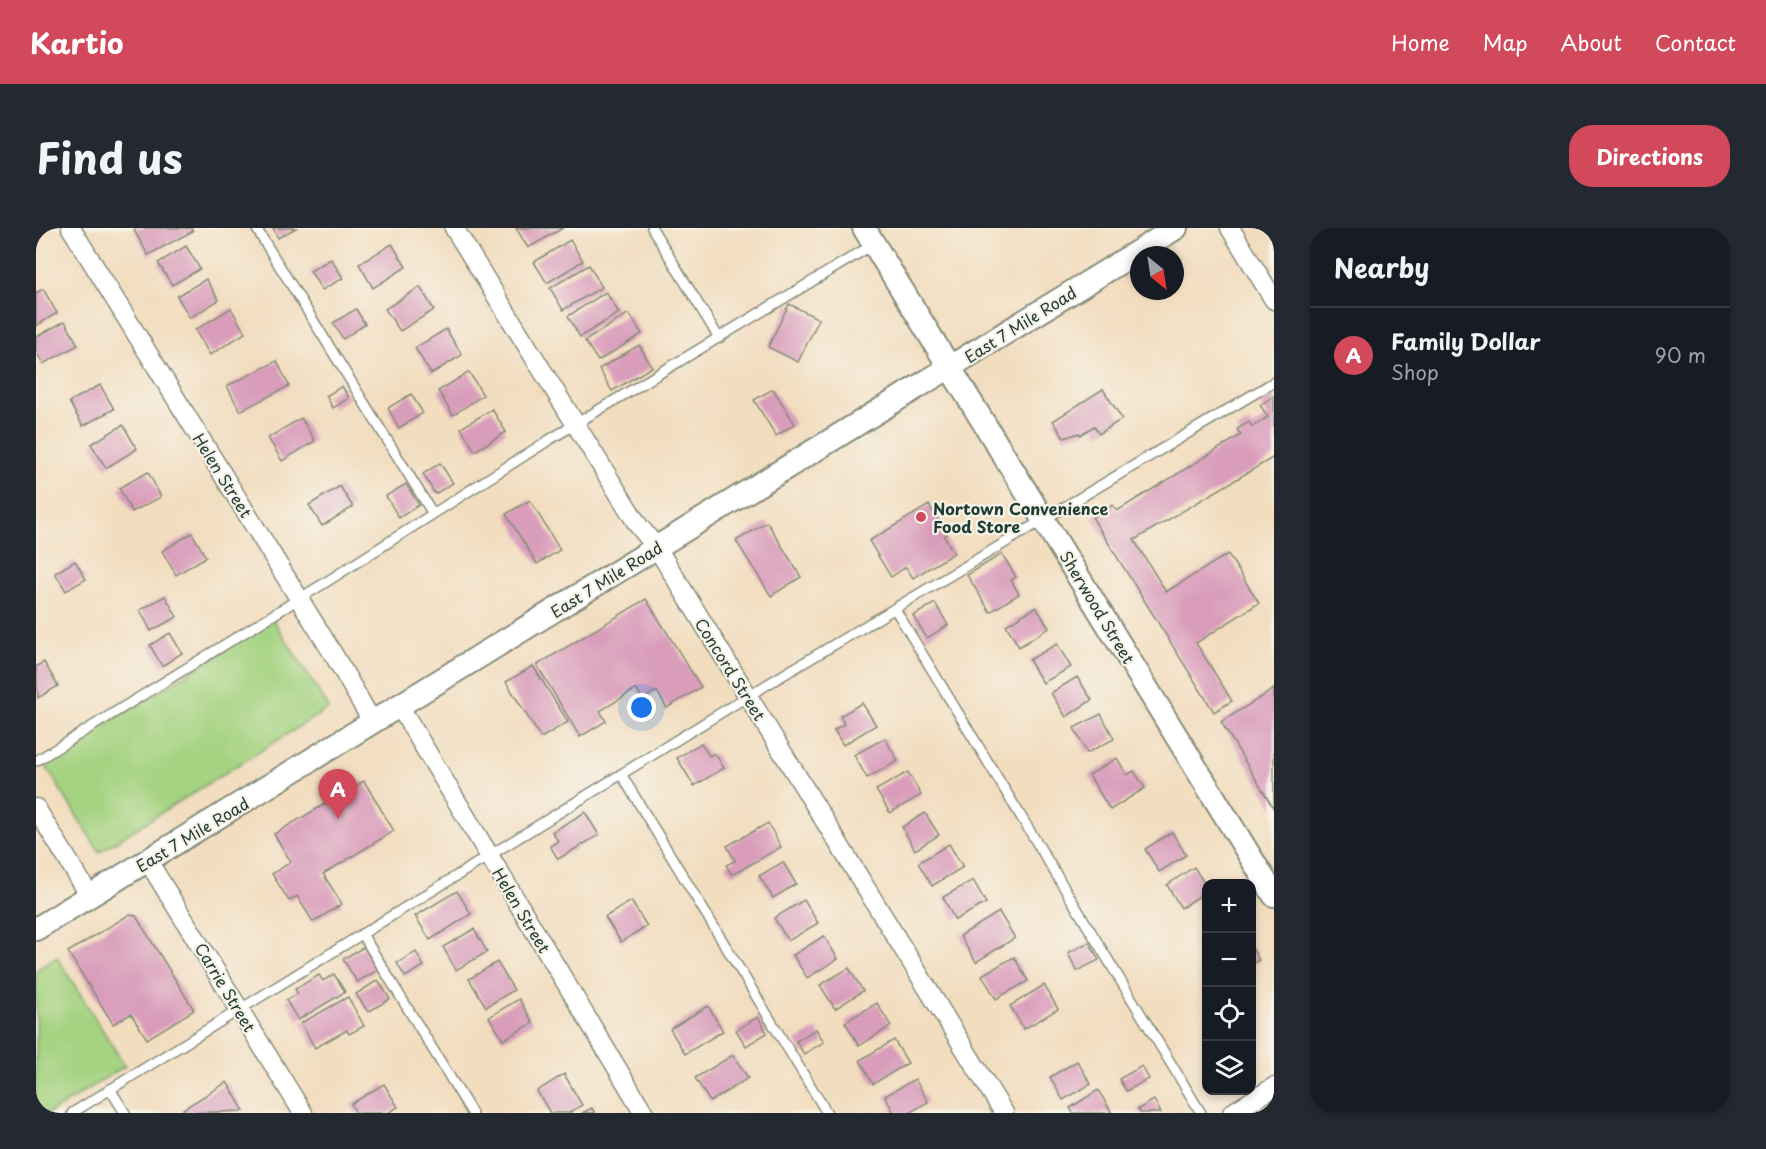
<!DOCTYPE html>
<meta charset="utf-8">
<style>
:root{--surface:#171b24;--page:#242831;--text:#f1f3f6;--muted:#9ea1a6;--line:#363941;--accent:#d1495b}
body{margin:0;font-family:"Playpen Sans",sans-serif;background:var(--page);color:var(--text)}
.controls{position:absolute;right:18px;bottom:18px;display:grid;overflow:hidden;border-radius:12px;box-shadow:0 3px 9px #0003}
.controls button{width:54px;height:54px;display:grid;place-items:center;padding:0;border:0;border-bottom:2px solid var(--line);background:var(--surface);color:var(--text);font:30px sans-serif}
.compass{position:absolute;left:1094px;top:18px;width:54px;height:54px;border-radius:50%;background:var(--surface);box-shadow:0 3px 9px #0003;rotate:150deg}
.you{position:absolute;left:606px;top:480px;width:21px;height:21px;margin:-15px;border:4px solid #fff;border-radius:50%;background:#1a73e8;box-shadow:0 0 0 9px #1a73e833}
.badge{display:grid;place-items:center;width:39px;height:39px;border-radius:50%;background:var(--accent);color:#fff;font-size:20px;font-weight:700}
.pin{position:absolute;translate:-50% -50px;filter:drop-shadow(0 2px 3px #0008)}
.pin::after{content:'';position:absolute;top:32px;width:21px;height:18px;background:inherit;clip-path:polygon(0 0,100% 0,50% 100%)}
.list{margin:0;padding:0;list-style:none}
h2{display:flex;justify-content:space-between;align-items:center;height:78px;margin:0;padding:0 24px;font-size:26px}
h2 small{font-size:20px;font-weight:400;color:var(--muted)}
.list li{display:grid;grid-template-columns:39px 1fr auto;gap:18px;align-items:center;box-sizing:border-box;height:96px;padding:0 24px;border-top:2px solid var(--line)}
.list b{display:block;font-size:22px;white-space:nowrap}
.list p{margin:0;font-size:20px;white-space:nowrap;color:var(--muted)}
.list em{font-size:20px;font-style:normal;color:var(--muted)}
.icon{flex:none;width:33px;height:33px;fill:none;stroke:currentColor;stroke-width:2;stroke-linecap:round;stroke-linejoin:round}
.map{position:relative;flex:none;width:1238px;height:885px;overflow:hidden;border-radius:24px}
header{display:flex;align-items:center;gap:36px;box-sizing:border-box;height:84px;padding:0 30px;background:var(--accent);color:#fff}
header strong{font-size:28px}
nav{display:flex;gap:33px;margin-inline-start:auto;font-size:21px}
.intro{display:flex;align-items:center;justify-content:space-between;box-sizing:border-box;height:144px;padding:0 36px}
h1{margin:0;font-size:42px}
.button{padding:15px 27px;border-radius:24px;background:var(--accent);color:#fff;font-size:21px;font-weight:700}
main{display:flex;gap:36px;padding:0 36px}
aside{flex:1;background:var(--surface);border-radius:24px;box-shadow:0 3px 9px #0003}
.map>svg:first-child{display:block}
</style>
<header>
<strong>Kartio</strong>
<nav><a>Home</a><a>Map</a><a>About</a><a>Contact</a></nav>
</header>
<div class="intro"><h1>Find us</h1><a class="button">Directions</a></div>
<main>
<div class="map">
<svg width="1238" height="885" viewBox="0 0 1238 885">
<rect width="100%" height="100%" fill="#f7f3e8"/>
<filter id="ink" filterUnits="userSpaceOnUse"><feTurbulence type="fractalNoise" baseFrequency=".0167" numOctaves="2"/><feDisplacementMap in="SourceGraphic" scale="12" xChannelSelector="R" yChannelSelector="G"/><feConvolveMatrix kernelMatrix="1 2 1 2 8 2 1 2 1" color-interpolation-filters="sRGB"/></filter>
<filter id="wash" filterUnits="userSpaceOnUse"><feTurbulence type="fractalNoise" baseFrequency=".008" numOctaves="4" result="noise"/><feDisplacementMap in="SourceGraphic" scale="24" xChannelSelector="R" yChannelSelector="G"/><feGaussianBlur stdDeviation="1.35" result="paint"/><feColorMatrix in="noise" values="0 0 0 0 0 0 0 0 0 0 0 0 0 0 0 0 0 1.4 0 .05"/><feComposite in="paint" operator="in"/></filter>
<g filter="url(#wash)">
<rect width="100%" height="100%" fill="#f2ddbf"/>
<g fill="#a5d381" stroke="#62885a" stroke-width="1.5">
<polygon points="237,392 293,480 63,624 8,535"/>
<polygon points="21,729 89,838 14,885 0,885 0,742"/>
</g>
<g id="blocks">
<g fill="#d99dbb">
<polygon points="102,0 155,0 157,3 112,27 98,2"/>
<polygon points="237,0 260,0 242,10"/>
<polygon points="480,0 527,0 492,20"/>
<polygon points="534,12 547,33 511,55 498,34"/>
<polygon points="356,16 370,39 337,60 323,36"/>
<polygon points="150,18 164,41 136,57 122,35"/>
<polygon points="295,31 307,50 286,62 274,43"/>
<polygon points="553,37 566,59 527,82 514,60"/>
<polygon points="170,51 183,72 154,90 141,68"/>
<polygon points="384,59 398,82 364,103 349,81"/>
<polygon points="7,61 21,85 0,98 0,65"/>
<polygon points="570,64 583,85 544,109 532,88"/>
<polygon points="753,76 783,91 762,134 732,119"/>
<polygon points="195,80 209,105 174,127 159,102"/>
<polygon points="320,81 329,96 307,111 297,95"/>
<polygon points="593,85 606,106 562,133 549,113"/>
<polygon points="29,93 42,117 7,136 0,123 0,109"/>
<polygon points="410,101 426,127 395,146 379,120"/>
<polygon points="603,117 616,139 576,163 563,141"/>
<polygon points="241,133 253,158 204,183 191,158"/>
<polygon points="433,144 447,167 417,187 402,163"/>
<polygon points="64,157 78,181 47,198 33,174"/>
<polygon points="306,158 313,170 297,180 290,168"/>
<polygon points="737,161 759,196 740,208 718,172"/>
<polygon points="1067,161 1086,191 1063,206 1058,198 1044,207 1043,205 1028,210 1017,193"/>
<polygon points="375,166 387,185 363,200 352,180"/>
<polygon points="1238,168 1238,229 1098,312 1130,364 1192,326 1223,375 1160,415 1196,473 1178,484 1056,289 1077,277 1081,283 1205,207 1201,201 1213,194 1216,199 1232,189 1224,177"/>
<polygon points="456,181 470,204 439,223 425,200"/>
<polygon points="265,190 279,213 246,233 232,210"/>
<polygon points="87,197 101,221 70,240 55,216"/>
<polygon points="404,235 417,255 399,266 387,246"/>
<polygon points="112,244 125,269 96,284 83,260"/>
<polygon points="370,256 383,277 363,290 350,268"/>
<polygon points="304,258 317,279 286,298 273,277"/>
<polygon points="494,272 524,322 501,336 470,286"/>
<polygon points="893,277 911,306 908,308 918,325 877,350 870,339 855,349 833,313"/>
<polygon points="731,294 765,349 735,368 700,313"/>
<polygon points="156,305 170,329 140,347 126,323"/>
<polygon points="966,326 980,349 975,352 983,366 954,384 931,347"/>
<polygon points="39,333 50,351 30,363 19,345"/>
<polygon points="129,368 141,389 115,403 104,382"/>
<polygon points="610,371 665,459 631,480 621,463 607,471 600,461 564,483 570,493 544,509 501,437"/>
<polygon points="899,375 912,397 891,410 877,388"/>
<polygon points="1000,379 1013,400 983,419 970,397"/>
<polygon points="134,405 146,425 126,438 114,417"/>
<polygon points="1021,416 1035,439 1007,455 993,432"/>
<polygon points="8,434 22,458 2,470 0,439"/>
<polygon points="497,438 532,494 505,510 470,454"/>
<polygon points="1041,449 1056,472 1030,489 1015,465"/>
<polygon points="1238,461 1238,581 1185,494"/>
<polygon points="826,475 840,497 807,517 798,502 808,496 804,488"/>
<polygon points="1065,486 1078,511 1051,525 1038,500"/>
<polygon points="849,510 862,533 831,550 818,527"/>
<polygon points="665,515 673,528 679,525 688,540 658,558 641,530"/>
<polygon points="1081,530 1091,547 1098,543 1109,560 1074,582 1053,547"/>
<polygon points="872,544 885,567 854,585 840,562"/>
<polygon points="328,553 358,603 287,646 306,676 277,694 261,668 253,673 236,646 255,634 238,606"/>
<polygon points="549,584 563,607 522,631 514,618 522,613 516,604"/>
<polygon points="889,585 903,607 879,622 866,599"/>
<polygon points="732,595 745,619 696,647 690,637 699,633 691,618"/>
<polygon points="1136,604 1150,627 1123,644 1109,621"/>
<polygon points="913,616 927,639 896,658 882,635"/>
<polygon points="747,634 760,656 737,670 723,648"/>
<polygon points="1158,639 1170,658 1170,664 1145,680 1131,657"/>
<polygon points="937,652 950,675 919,692 907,669"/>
<polygon points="421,663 435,686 394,712 379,688"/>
<polygon points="768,672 782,695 752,713 738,690"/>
<polygon points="595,673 611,698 585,714 569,689"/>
<polygon points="963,684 979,710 940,734 924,708"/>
<polygon points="94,686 100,688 158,782 111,811 95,786 77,796 32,724"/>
<polygon points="438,701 451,724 420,742 407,719"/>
<polygon points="788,708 802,731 771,750 757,727"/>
<polygon points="1053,714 1063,732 1041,743 1032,725"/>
<polygon points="328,719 342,742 321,754 307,731"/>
<polygon points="1216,720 1223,732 1216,736"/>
<polygon points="380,724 388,738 369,749 361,735"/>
<polygon points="978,729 992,753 960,771 946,747"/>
<polygon points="461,734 478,762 450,779 433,751"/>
<polygon points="813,740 827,763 799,781 784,757"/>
<polygon points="298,746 309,764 262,792 250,772 262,766 259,761 283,747 287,753"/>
<polygon points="342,752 354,771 332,784 320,766"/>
<polygon points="1008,757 1022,781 988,801 974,778"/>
<polygon points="312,769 328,798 313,806 311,802 279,820 265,795"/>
<polygon points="483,771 497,795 467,812 453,789"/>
<polygon points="841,775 855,798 823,818 809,794"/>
<polygon points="672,778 687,803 649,826 634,801"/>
<polygon points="722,789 731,805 710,818 700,802"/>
<polygon points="780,801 788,814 768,826 760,813"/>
<polygon points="858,812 872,835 837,856 824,832"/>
<polygon points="697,827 712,850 674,874 659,850"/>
<polygon points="1041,833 1055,856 1027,872 1014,849"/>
<polygon points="1106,838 1113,851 1090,863 1083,851"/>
<polygon points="528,846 546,877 533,885 514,885 501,863"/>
<polygon points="879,851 892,874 873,885 858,885 849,868"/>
<polygon points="191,854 208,883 150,885 147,881"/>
<polygon points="348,856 362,879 352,885 320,885 315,876"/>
<polygon points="1062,862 1076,885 1037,885 1034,880"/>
<polygon points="1118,872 1125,885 1104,885 1102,881"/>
<polygon points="556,880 559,885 546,885"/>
</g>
</g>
</g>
<g filter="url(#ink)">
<use href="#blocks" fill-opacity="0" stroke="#888d7a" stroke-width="1.5"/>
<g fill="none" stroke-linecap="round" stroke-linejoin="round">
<defs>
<g id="service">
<polyline points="220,0 397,286"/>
<polyline points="616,0 683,110"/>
<polyline points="859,381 1165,885"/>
<polyline points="0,533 287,356 513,212 838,16"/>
<polyline points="585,546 791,885"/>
<polyline points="326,706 436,885"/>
<polyline points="74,861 89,885"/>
<polyline points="36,885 712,468 1238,154"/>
</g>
<g id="minor">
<polyline points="35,0 302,434 337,495"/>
<polyline points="418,0 602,297 621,320 968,885"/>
<polyline points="1194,0 1238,72"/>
<polyline points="364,479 608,885"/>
<polyline points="0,580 54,668"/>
<polyline points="112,633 267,885"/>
<polyline points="1196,885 1238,859"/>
</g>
<g id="tertiary">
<polyline points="828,0 1238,667"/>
<polyline points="0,701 1140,0"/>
</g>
</defs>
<use href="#service" stroke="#888d7a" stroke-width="12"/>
<use href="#minor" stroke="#888d7a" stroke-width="21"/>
<use href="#tertiary" stroke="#888d7a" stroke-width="26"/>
<use href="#service" stroke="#fff" stroke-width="9"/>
<use href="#minor" stroke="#fff" stroke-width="18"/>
<use href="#tertiary" stroke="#fff" stroke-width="22"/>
</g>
</g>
<circle fill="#d1495b" stroke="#f7f3e8" stroke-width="2" cx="885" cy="289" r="6"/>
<g text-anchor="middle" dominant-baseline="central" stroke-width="4.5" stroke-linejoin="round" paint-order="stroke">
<g font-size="16" fill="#1f3d34" stroke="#f7f3e8">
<text transform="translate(984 96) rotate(-32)">East 7 Mile Road</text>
<text transform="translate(187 247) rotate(58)">Helen Street</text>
<text transform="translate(570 351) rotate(-32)">East 7 Mile Road</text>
<text transform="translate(1062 379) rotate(59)">Sherwood Street</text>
<text transform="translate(695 441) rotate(58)">Concord Street</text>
<text transform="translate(156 606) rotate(-31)">East 7 Mile Road</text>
<text transform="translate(486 682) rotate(59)">Helen Street</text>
<text transform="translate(190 759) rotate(59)">Carrie Street</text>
</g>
<g font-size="16" font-weight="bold" fill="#1f3d34" stroke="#f7f3e8" text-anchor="start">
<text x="897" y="280">Nortown Convenience<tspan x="897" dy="18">Food Store</tspan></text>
</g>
</g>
</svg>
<div class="controls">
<button>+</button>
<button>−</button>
<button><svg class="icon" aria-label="locate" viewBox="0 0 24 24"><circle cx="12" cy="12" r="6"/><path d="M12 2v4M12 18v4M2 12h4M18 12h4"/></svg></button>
<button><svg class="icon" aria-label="layers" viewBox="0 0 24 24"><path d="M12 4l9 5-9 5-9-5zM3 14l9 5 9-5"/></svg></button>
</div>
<svg class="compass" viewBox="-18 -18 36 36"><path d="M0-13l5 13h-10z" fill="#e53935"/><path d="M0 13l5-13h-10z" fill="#9ea1a6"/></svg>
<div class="you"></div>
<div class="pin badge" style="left:302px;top:591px">A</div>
</div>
<aside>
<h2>Nearby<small></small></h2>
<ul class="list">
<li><span class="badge">A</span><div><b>Family Dollar</b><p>Shop</p></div><em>90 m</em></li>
</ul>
</aside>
</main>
